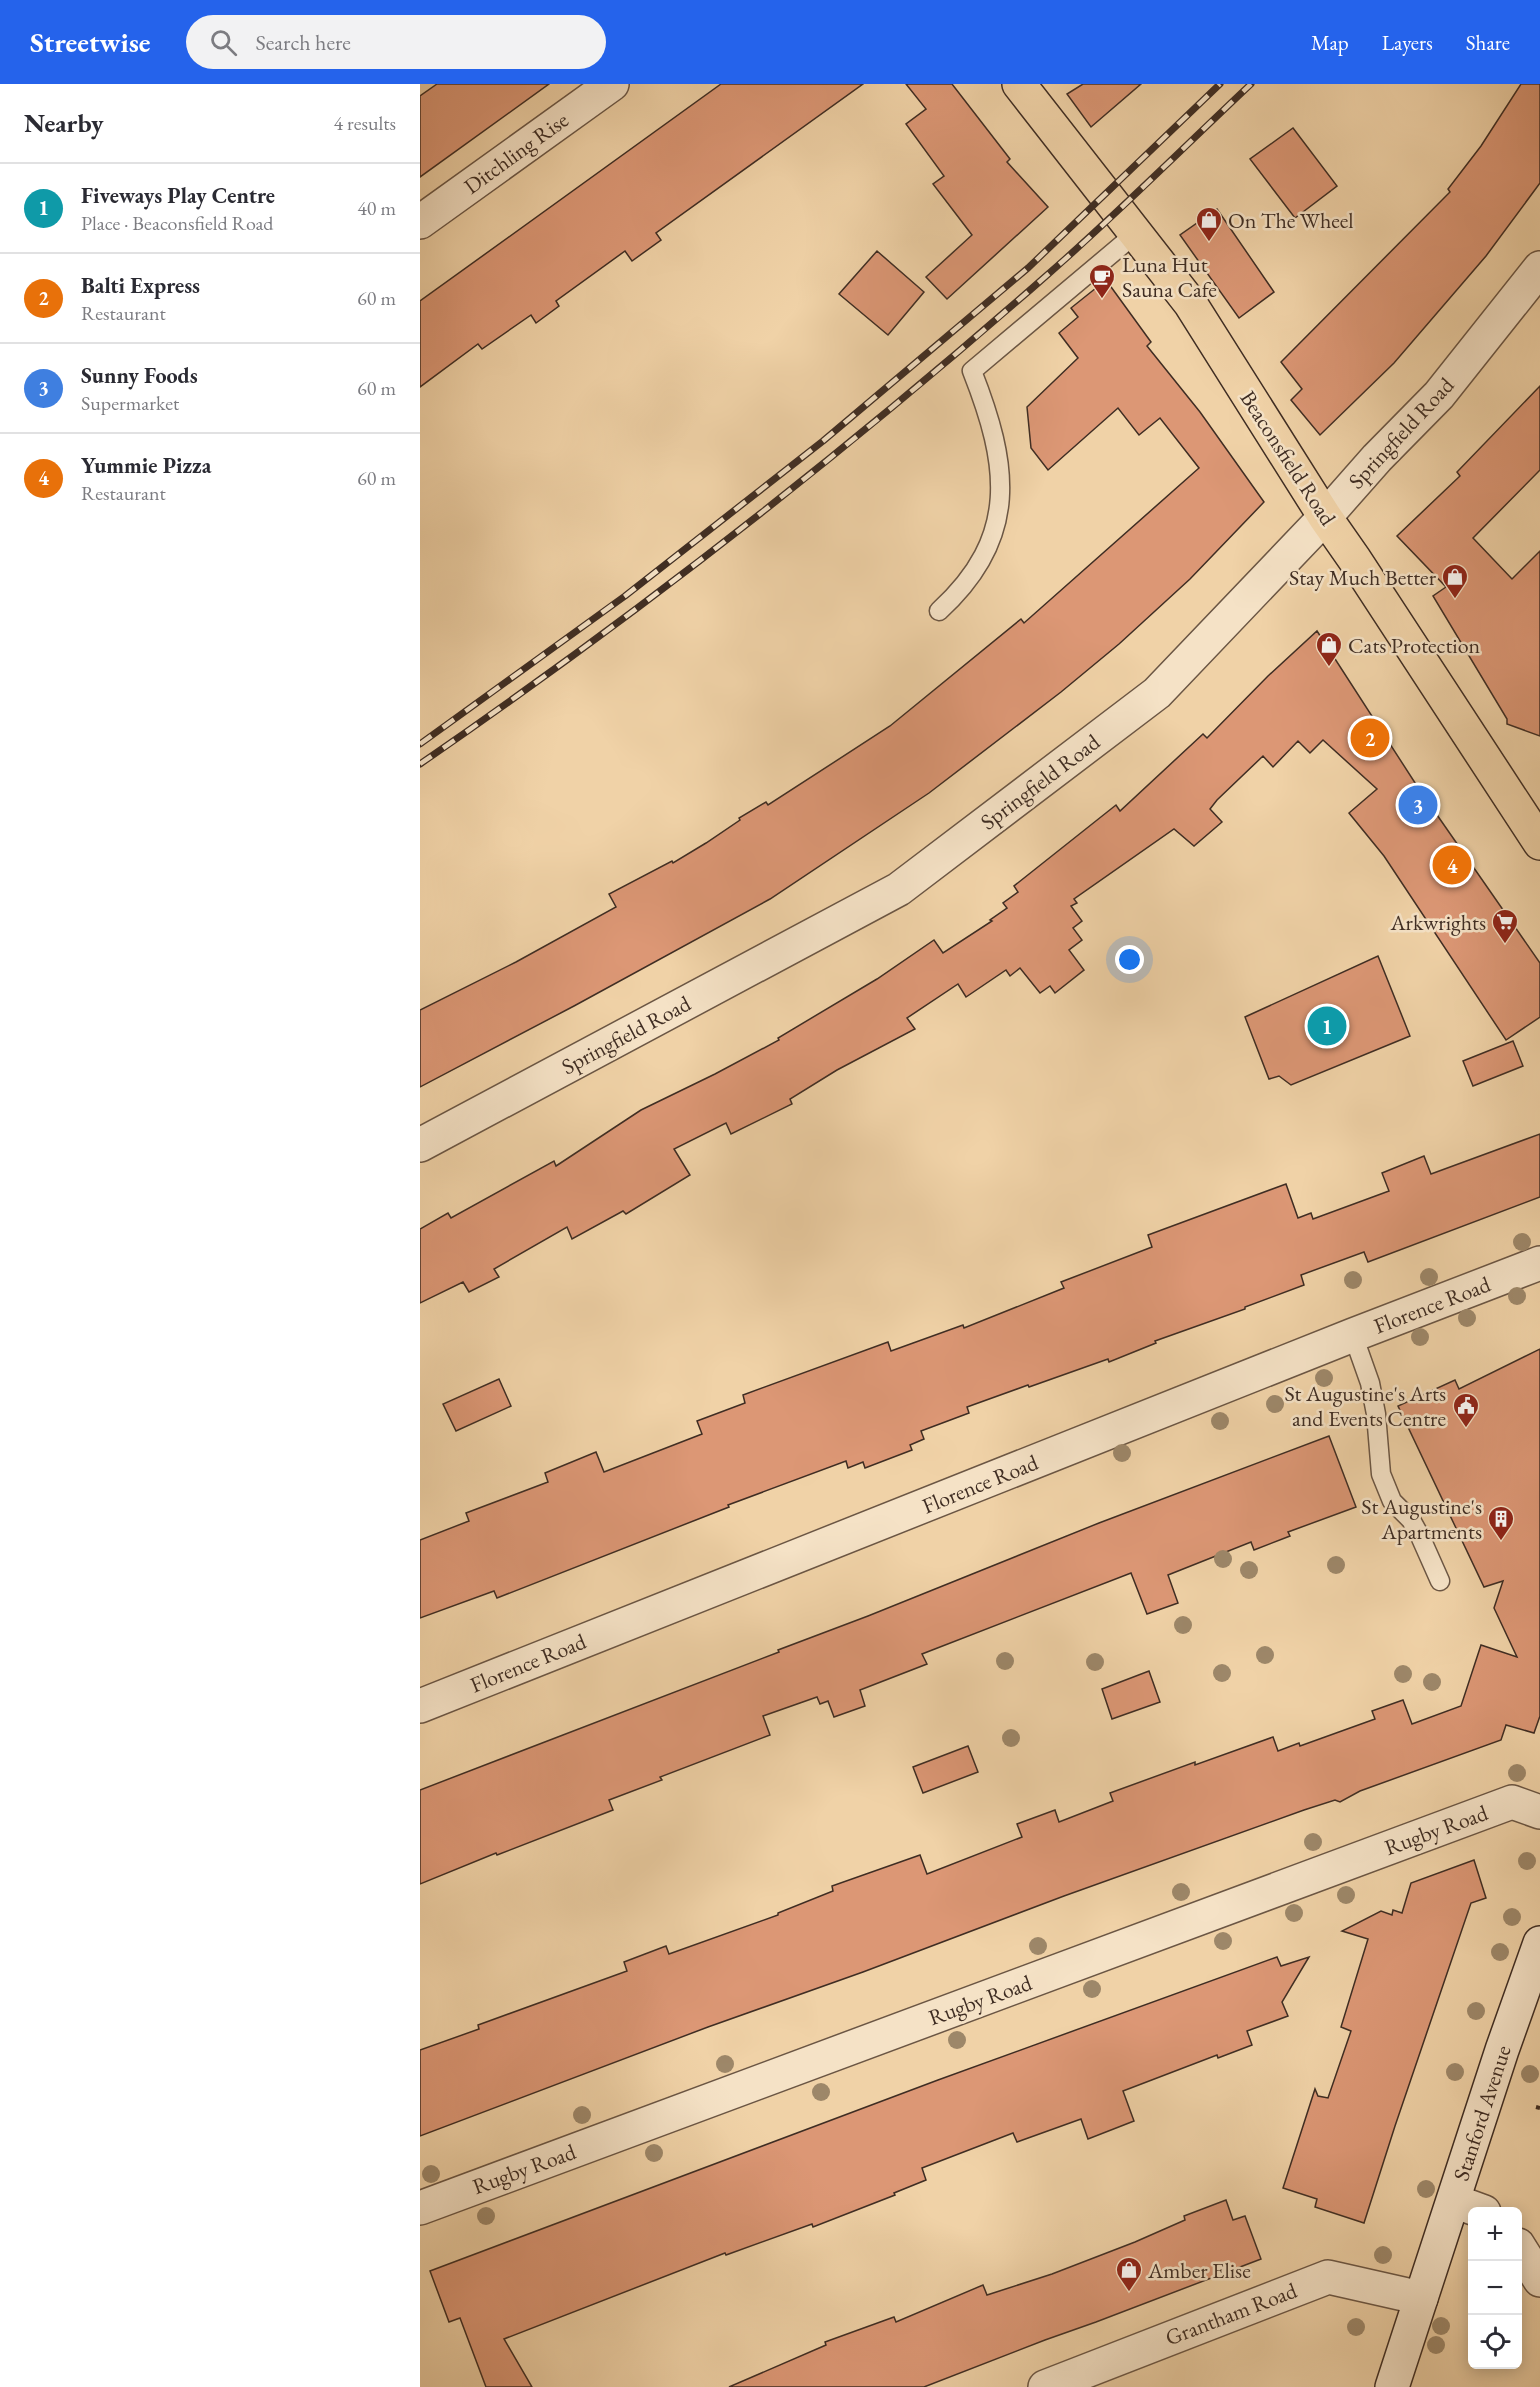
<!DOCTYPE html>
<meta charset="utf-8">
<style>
:root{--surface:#fff;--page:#f2f2f3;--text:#2b2b33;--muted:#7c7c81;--line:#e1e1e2;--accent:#2563eb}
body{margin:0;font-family:"EB Garamond",serif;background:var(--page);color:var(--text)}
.controls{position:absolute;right:18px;bottom:18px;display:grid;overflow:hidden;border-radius:9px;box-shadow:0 3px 15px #0003}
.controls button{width:54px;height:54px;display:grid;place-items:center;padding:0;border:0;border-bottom:2px solid var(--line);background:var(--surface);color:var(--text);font:30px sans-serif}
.you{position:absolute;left:710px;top:876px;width:21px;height:21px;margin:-15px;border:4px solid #fff;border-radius:50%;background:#1a73e8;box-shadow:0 0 0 9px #1a73e833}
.badge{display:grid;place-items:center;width:39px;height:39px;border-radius:50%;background:var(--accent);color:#fff;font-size:20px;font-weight:700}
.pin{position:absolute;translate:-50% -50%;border:3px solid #fff;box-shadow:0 2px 6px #0006}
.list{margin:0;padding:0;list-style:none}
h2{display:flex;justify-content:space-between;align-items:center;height:78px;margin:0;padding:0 24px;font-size:26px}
h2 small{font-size:20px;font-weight:400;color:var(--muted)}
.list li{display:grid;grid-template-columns:39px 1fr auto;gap:18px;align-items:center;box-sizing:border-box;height:90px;padding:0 24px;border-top:2px solid var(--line)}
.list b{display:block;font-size:22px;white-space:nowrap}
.list p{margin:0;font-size:20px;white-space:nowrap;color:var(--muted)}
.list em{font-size:20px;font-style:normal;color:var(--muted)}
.icon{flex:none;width:33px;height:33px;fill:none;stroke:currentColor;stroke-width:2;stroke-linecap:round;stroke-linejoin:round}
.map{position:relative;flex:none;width:1120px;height:2303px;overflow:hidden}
header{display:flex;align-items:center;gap:36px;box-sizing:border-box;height:84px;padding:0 30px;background:var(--accent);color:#fff}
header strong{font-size:28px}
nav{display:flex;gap:33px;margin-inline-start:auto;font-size:21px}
.search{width:420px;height:54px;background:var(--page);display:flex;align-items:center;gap:15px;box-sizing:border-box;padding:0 21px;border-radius:33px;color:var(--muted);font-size:22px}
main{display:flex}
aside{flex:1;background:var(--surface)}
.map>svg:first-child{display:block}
</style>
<header>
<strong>Streetwise</strong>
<div class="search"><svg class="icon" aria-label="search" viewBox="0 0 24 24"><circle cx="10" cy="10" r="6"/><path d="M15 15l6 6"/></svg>Search here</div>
<nav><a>Map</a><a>Layers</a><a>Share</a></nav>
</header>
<main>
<aside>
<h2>Nearby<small>4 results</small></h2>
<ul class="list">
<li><span class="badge" style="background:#0f9aa8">1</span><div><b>Fiveways Play Centre</b><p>Place · Beaconsfield Road</p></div><em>40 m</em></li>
<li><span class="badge" style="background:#e8710a">2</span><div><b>Balti Express</b><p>Restaurant</p></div><em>60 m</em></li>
<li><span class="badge" style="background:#3f7fe0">3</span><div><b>Sunny Foods</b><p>Supermarket</p></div><em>60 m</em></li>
<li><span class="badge" style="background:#e8710a">4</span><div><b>Yummie Pizza</b><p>Restaurant</p></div><em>60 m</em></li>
</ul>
</aside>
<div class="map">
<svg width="1120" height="2303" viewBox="0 0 1120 2303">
<rect width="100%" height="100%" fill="#f0d2a7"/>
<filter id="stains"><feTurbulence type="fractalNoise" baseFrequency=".00333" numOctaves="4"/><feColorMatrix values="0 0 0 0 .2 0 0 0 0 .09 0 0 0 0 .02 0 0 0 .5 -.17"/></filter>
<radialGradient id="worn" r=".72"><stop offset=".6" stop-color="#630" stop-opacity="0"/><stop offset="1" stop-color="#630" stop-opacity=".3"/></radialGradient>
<g fill="#dc9775" stroke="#3f2d23" stroke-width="1.5">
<polygon points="17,0 129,0 0,93 0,12"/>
<polygon points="301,0 443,0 236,149 241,156 212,177 205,167 136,217 139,222 116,239 111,231 62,265 58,260 0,303 0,217"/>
<polygon points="486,0 532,0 590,75 587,78 628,123 527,215 506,193 552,151 513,100 524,92 486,40 506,25"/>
<polygon points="663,0 721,0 671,43 647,10"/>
<polygon points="1101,0 1120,0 1120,99 1066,172 974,279 900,351 871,316 882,305 861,278 1030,108 1028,105 1061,62"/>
<polygon points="873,44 917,102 875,134 830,75"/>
<polygon points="797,125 854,208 819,234 760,151"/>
<polygon points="457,167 504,208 468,251 419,210"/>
<polygon points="686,196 731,258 727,262 780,328 844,418 770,495 699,560 641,608 509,709 350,815 154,922 0,1003 0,926 96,878 196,823 189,810 252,777 253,779 286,759 320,736 319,734 346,718 348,721 470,642 601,535 604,539 779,384 740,334 719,351 698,324 628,386 611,364 607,323 658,274 639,249 658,233 651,224"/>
<polygon points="1120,302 1120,386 1053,454 1092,495 1120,467 1120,652 1087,640 1087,635 1013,512 1026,503 977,452 1040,392 1037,388"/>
<polygon points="897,547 999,705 1120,879 1120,933 1086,956 964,772 929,729 957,705 903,656 890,669 878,657 853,683 843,672 797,716 790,725 802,738 774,762 754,745 654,815 657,819 651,822 662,837 653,844 662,856 649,866 664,886 635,909 630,902 620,909 600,884 590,892 586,886 546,913 538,900 487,934 495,945 417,986 370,1015 372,1020 311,1050 306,1039 254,1065 270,1091 206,1130 203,1127 152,1155 147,1143 74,1185 79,1193 49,1208 43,1198 0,1219 0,1145 28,1129 31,1134 134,1077 136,1082 221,1026 295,990 359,956 358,954 457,895 514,856 523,869 572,837 570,836 587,824 583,819 598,808 594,802 696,721 700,727 783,650 787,654 848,592"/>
<polygon points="958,872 990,952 871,1001 859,992 849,995 825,933"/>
<polygon points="1093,957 1103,982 1053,1002 1043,977"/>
<polygon points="1120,1050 1120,1113 948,1178 944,1168 881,1191 884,1201 825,1223 825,1225 735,1257 736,1259 689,1278 688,1275 609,1303 608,1301 547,1323 549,1329 501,1347 504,1355 490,1361 492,1366 445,1384 443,1378 428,1384 426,1377 308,1421 309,1423 77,1514 74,1507 0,1534 0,1456 49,1437 46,1429 128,1398 125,1389 176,1368 184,1388 282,1350 277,1337 325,1319 323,1311 468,1258 471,1267 543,1241 544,1244 644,1204 641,1198 732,1163 728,1151 866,1100 878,1134 891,1129 893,1135 969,1107 962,1089 1004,1072 1011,1090"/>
<polygon points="1120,1265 1120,1632 1114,1649 1086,1641 1081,1656 940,1707 920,1718 915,1716 884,1726 644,1812 443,1888 288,1943 0,2052 0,1966 59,1945 58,1941 207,1887 204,1878 246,1862 249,1870 358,1831 358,1829 413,1807 412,1802 500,1771 507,1790 602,1753 597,1740 635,1726 639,1738 693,1717 690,1709 775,1678 775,1681 853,1653 858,1667 879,1659 880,1662 955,1635 952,1627 983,1616 992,1640 1041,1622 1061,1561 1097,1573 1074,1524 1083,1497 1064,1503 978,1322 1035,1296 1039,1305"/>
<polygon points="79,1295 91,1322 36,1347 23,1320"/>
<polygon points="909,1352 936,1423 868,1448 870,1452 834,1466 831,1458 748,1491 758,1519 727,1530 711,1489 502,1570 507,1580 440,1606 445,1622 414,1633 408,1617 400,1620 397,1613 343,1632 350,1651 240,1693 242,1696 189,1716 193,1726 77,1771 76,1769 0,1800 0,1706 359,1568 358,1566 448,1532 679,1439"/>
<polygon points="729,1587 740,1618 692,1635 682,1605"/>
<polygon points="548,1662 558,1688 503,1709 493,1683"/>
<polygon points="1054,1776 1066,1814 1051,1819 975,2042 944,2139 895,2123 897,2115 863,2104 895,2005 898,2012 908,2014 931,1947 921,1943 948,1855 922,1847 961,1827 972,1831 973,1826 982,1829 991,1799"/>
<polygon points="857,1873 861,1882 889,1873 862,1918 868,1932 827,1947 832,1961 798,1974 797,1971 703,2007 714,2037 668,2055 661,2035 597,2058 593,2049 502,2084 506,2096 474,2109 475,2111 393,2143 392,2140 306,2171 305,2169 84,2255 112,2303 66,2303 40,2234 29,2238 10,2187 518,1996"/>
<polygon points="806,2116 813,2136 825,2132 841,2175 676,2238 625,2256 504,2303 309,2303 406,2261 405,2258 474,2233 476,2238 563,2201 567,2211 632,2190 715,2158 765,2136 764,2132"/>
</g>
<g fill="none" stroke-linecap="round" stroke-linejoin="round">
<defs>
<g id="lane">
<path d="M519,527C600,453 589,381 552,287L715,150"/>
<polyline points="933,1251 950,1299 956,1330 961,1390 972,1417 991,1436 1000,1452 1020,1497"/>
</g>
<g id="street">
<polyline points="0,138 192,0"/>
<polyline points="0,1061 479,805 737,609 905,433 957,374 1019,311 1120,184"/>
<polyline points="0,1622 933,1251 1120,1179"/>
<polyline points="1034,2117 1064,2128"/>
<polyline points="0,2124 1092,1718 1120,1728"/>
<polyline points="1098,2161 1120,2196"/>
<polyline points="625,2303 908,2193 1001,2214"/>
</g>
<polyline id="secondary" points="972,2303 1082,1966 1120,1859"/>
<polyline id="highway" points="599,0 770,219 905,433 935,476 1120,759"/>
</defs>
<use href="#lane" stroke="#6b5644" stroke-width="21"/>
<use href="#street" stroke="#6b5644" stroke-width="36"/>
<use href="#secondary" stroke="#3f2d23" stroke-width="36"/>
<use href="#highway" stroke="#3f2d23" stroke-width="36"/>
<polyline stroke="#3f2d23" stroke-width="4" stroke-dasharray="4.5 3" stroke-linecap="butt" points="1116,2023 1120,2024"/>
<use href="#lane" stroke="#f5e2c6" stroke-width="18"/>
<use href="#street" stroke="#f5e2c6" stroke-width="33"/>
<use href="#secondary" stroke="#f5e2c6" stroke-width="33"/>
<use href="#highway" stroke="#f0d2a7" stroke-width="33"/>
<defs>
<g id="rail">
<polyline points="0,660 205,512 403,357 608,184 800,0"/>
<path d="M0,680C218,530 427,367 626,192C696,131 763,64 831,0"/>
</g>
</defs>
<use href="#rail" stroke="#3f2d23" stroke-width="7"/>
<use href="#rail" stroke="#f5e2c6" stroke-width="4.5" stroke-dasharray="14" stroke-linecap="butt"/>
</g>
<g fill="#9d8769">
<circle cx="1102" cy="1158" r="9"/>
<circle cx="1009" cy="1193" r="9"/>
<circle cx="933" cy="1196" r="9"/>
<circle cx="1097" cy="1212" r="9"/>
<circle cx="1047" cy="1234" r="9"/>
<circle cx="1000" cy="1253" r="9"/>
<circle cx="904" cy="1294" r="9"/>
<circle cx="855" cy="1320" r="9"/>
<circle cx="800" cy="1337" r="9"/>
<circle cx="702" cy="1369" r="9"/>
<circle cx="803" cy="1475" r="9"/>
<circle cx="916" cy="1481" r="9"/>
<circle cx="829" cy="1486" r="9"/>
<circle cx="763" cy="1541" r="9"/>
<circle cx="845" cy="1571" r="9"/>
<circle cx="585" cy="1577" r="9"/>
<circle cx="675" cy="1578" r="9"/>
<circle cx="802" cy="1589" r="9"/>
<circle cx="983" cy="1590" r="9"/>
<circle cx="1012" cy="1598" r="9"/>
<circle cx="591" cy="1654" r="9"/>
<circle cx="1097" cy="1689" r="9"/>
<circle cx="893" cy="1758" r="9"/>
<circle cx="1107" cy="1777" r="9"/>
<circle cx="761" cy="1808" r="9"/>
<circle cx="926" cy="1811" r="9"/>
<circle cx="874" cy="1829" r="9"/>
<circle cx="1092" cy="1833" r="9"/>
<circle cx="803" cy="1857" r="9"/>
<circle cx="618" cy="1862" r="9"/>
<circle cx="1080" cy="1868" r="9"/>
<circle cx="672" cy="1905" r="9"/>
<circle cx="1056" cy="1927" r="9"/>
<circle cx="537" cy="1956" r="9"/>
<circle cx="305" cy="1980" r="9"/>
<circle cx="1035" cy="1988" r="9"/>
<circle cx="1110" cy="1990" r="9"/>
<circle cx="401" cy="2008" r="9"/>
<circle cx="162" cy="2031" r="9"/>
<circle cx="234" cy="2069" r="9"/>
<circle cx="11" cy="2090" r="9"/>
<circle cx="1006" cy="2105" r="9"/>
<circle cx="66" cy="2132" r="9"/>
<circle cx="963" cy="2171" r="9"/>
<circle cx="1021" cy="2242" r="9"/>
<circle cx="936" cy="2243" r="9"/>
<circle cx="1016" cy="2261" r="9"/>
</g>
<defs>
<symbol id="shop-pin" viewBox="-11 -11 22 30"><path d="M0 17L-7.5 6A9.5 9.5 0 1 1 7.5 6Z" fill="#8f2418" stroke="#f5e2c6"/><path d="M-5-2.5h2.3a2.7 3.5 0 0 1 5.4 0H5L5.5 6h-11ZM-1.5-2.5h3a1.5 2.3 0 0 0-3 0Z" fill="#fff"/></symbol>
<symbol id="cafe-pin" viewBox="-11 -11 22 30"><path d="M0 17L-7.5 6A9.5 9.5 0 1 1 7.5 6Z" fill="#8f2418" stroke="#f5e2c6"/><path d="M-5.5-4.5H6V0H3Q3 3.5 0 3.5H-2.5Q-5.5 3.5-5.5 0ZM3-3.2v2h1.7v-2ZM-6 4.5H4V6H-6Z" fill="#fff"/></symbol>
<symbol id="supermarket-pin" viewBox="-11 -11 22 30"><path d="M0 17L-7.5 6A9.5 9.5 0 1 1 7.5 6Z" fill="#8f2418" stroke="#f5e2c6"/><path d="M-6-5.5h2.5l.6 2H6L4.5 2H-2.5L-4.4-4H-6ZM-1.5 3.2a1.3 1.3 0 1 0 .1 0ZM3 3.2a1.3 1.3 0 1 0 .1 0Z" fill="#fff"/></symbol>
<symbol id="civic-pin" viewBox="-11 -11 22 30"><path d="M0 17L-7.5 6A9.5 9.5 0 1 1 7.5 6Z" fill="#8f2418" stroke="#f5e2c6"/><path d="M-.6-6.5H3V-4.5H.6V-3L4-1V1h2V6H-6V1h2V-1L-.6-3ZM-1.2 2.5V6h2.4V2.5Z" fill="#fff"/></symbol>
<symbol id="building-pin" viewBox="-11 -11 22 30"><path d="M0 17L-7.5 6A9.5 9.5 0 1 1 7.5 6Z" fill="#8f2418" stroke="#f5e2c6"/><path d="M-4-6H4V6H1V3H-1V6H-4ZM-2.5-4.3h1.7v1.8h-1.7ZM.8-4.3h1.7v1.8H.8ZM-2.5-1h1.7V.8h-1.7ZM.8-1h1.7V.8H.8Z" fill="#fff"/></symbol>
</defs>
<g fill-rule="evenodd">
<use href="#shop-pin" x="774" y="121" width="30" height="40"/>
<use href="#cafe-pin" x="667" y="178" width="30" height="40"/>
<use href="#shop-pin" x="1020" y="478" width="30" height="40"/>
<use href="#shop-pin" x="894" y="546" width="30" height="40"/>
<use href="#supermarket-pin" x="1070" y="823" width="30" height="40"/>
<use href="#civic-pin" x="1031" y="1307" width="30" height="40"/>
<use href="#building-pin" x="1066" y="1420" width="30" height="40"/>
<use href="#shop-pin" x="694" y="2171" width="30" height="40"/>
</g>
<g text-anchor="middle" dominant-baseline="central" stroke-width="5" stroke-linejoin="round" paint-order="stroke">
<g font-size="22" fill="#3f2d23" stroke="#f5e2c6">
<text transform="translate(96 69) rotate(-36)">Ditchling Rise</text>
<text transform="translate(981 349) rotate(-47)">Springfield Road</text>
<text transform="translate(868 374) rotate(57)">Beaconsfield Road</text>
<text transform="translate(620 698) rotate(-37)">Springfield Road</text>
<text transform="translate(206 951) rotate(-28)">Springfield Road</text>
<text transform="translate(1012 1221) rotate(-21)">Florence Road</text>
<text transform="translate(560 1400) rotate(-22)">Florence Road</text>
<text transform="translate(108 1579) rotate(-22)">Florence Road</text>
<text transform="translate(1016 1746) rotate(-20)">Rugby Road</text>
<text transform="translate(560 1916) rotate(-20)">Rugby Road</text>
<text transform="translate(1062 2029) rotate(-72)">Stanford Avenue</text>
<text transform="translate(104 2085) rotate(-20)">Rugby Road</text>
<text transform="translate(811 2230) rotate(-21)">Grantham Road</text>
</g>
<g font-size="22" fill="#3f2d23" stroke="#f5e2c6" text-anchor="start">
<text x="808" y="136">On The Wheel</text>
<text x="702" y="180">Luna Hut<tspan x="702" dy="25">Sauna Cafe</tspan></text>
<text x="1016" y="493" text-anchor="end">Stay Much Better</text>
<text x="928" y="561">Cats Protection</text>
<text x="1066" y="838" text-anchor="end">Arkwrights</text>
<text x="1026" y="1309" text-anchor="end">St Augustine's Arts<tspan x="1026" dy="25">and Events Centre</tspan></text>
<text x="1062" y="1422" text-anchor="end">St Augustine's<tspan x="1062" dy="25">Apartments</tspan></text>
<text x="728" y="2186">Amber Elise</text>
</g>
</g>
<rect width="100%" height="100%" filter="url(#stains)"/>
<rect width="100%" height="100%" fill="url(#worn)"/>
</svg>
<div class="controls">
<button>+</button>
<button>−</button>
<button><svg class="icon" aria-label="locate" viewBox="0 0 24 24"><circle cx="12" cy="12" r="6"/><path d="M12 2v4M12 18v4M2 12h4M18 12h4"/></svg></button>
</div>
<div class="you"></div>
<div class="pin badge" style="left:907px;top:942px;background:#0f9aa8">1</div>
<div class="pin badge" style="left:950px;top:654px;background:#e8710a">2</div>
<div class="pin badge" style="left:998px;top:721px;background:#3f7fe0">3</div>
<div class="pin badge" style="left:1032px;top:781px;background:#e8710a">4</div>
</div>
</main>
